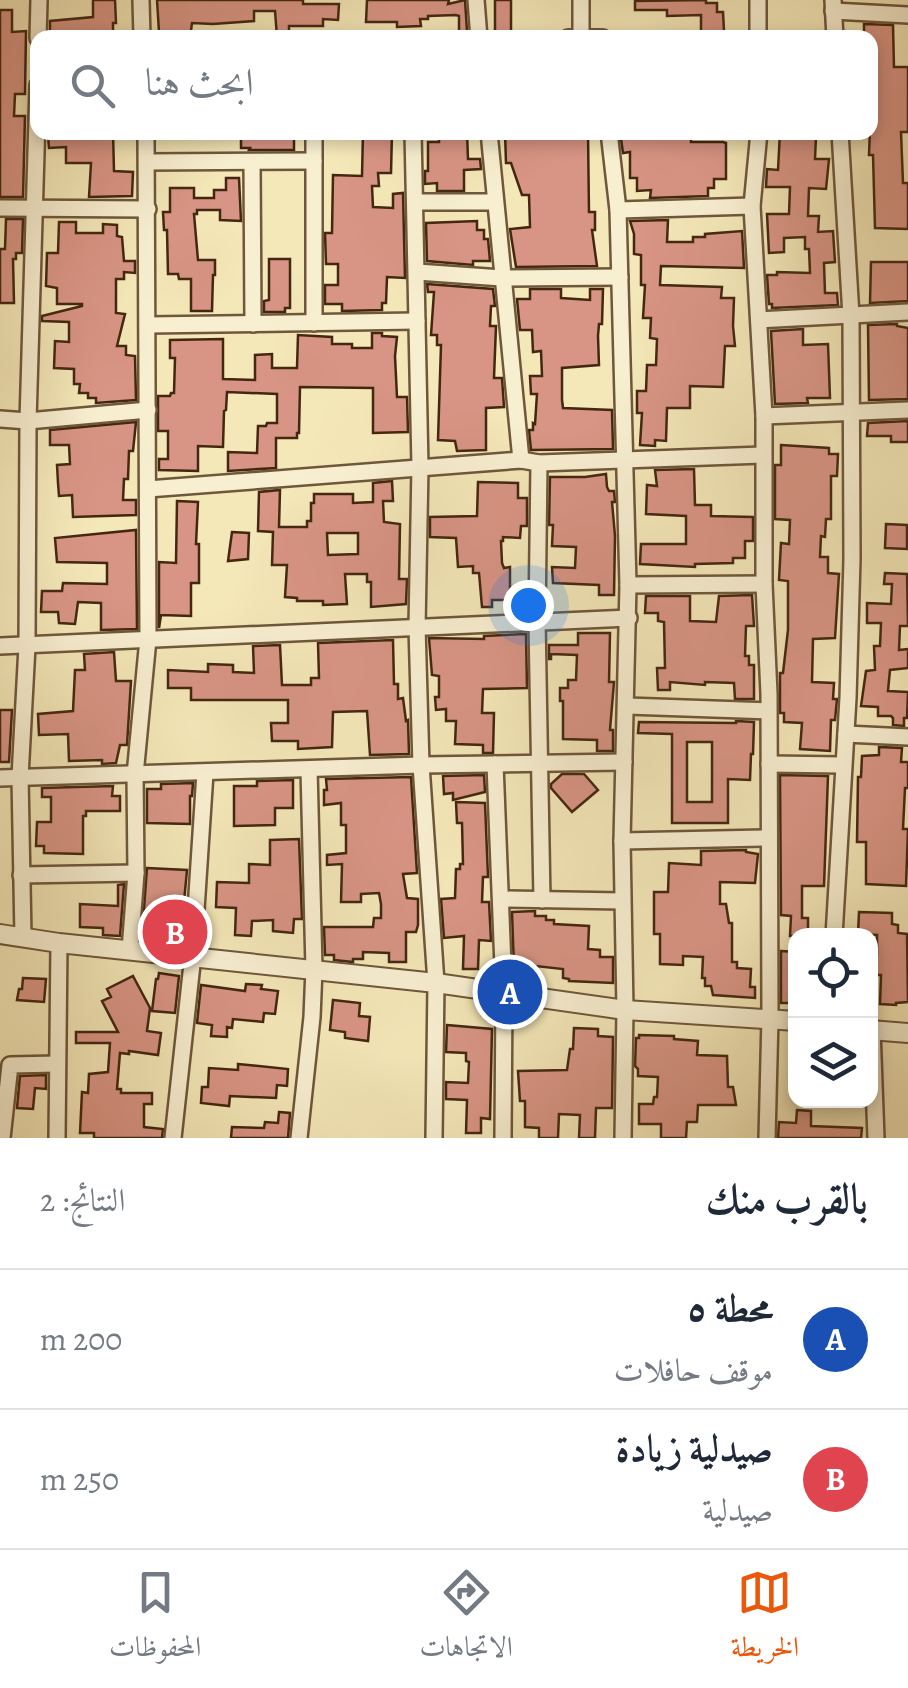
<!DOCTYPE html>
<html lang="ar">
<meta charset="utf-8">
<style>
:root{--surface:#fff;--page:#f6f6f7;--text:#1f2937;--muted:#747a83;--line:#e0e1e3;--accent:#ea580c}
body{margin:0;font-family:Alegreya,Amiri,serif;background:var(--page);color:var(--text);direction:rtl}
.controls{position:absolute;right:30px;bottom:30px;display:grid;overflow:hidden;border-radius:20px;box-shadow:0 5px 15px #0003}
.controls button{width:90px;height:90px;display:grid;place-items:center;padding:0;border:0;border-bottom:2px solid var(--line);background:var(--surface);color:var(--text);font:50px sans-serif}
.you{position:absolute;left:528px;top:605px;width:35px;height:35px;margin:-25px;border:8px solid #fff;border-radius:50%;background:#1a73e8;box-shadow:0 0 0 15px #1a73e833}
.badge{display:grid;place-items:center;width:65px;height:65px;border-radius:50%;background:var(--accent);color:#fff;font-size:32px;font-weight:700}
.pin{position:absolute;translate:-50% -50%;border:5px solid #fff;box-shadow:0 2px 10px #0006}
.list{margin:0;padding:0;list-style:none}
h2{display:flex;justify-content:space-between;align-items:center;height:130px;margin:0;padding:0 40px;font-size:42px}
h2 small{font-size:32px;font-weight:400;color:var(--muted)}
.list li{display:grid;grid-template-columns:65px 1fr auto;gap:30px;align-items:center;box-sizing:border-box;height:140px;padding:0 40px;border-top:2px solid var(--line)}
.list b{display:block;font-size:38px;white-space:nowrap}
.list p{margin:0;font-size:32px;white-space:nowrap;color:var(--muted)}
.list em{font-size:32px;font-style:normal;color:var(--muted)}
.icon{flex:none;width:55px;height:55px;fill:none;stroke:currentColor;stroke-width:2;stroke-linecap:round;stroke-linejoin:round}
.map{position:relative;flex:none;width:908px;height:1138px;overflow:hidden;direction:ltr}
.search{position:absolute;background:var(--surface);box-shadow:0 5px 15px #0003;left:30px;right:30px;top:30px;height:110px;display:flex;align-items:center;gap:25px;box-sizing:border-box;padding:0 35px;border-radius:20px;color:var(--muted);font-size:38px}
.sheet{height:410px;background:var(--surface)}
nav{display:flex;justify-content:space-around;align-items:center;box-sizing:border-box;height:140px;border-top:2px solid var(--line);background:var(--surface);font-size:28px;color:var(--muted)}
nav a{display:grid;justify-items:center;gap:5px}
nav .on{color:var(--accent)}
.map>svg:first-child{display:block}
</style>
<div class="map">
<svg width="908" height="1138" viewBox="0 0 908 1138">
<rect width="100%" height="100%" fill="#f4e7b8"/>
<filter id="stains"><feTurbulence type="fractalNoise" baseFrequency=".002" numOctaves="4"/><feColorMatrix values="0 0 0 0 .2 0 0 0 0 .09 0 0 0 0 .02 0 0 0 .5 -.17"/></filter>
<radialGradient id="worn" r=".72"><stop offset=".6" stop-color="#630" stop-opacity="0"/><stop offset="1" stop-color="#630" stop-opacity=".3"/></radialGradient>
<g fill="#d89484" stroke="#432710" stroke-width="2.5" fill-rule="evenodd">
<polygon points="93,0 115,0 116,23 113,23 113,34 110,34 110,38 50,38 50,21 93,17"/>
<polygon points="157,0 303,0 303,4 339,4 338,20 323,19 323,26 289,26 289,36 277,37 275,11 254,11 254,21 213,24 192,23 190,38 164,38 159,32"/>
<polygon points="367,0 449,0 448,4 465,0 467,31 459,32 459,16 456,15 428,16 428,19 420,19 421,26 397,27 397,22 366,22"/>
<rect x="495" y="0" width="16" height="32"/>
<polygon points="706,0 706,3 717,3 717,12 723,12 724,31 701,32 701,15 667,16 667,10 635,10 635,1"/>
<polygon points="0,10 12,10 12,32 26,31 25,94 15,94 14,116 25,116 23,197 0,197"/>
<polygon points="864,24 893,25 894,67 908,67 908,132 901,132 903,183 908,183 908,229 875,228 873,155 869,155 872,75 870,38 864,38"/>
<polygon points="57,132 113,132 114,171 133,172 132,196 89,197 91,163 66,163 66,147 49,148 48,136 57,136"/>
<polygon points="241,132 294,132 294,150 249,150 250,148 241,148"/>
<polygon points="363,132 392,132 391,173 378,173 379,186 372,186 373,207 393,208 393,194 403,193 405,278 387,277 386,303 382,303 382,310 342,311 342,304 325,304 325,285 338,285 338,264 326,264 325,233 332,233 333,175 362,176"/>
<polygon points="467,132 468,159 480,159 481,169 464,170 464,191 437,191 437,183 425,184 425,171 428,171 428,142 439,142 439,133"/>
<polygon points="505,132 588,132 589,212 595,212 595,230 592,230 597,266 516,267 510,229 530,227 529,195 522,195 511,163 506,163"/>
<polygon points="620,132 691,132 691,142 723,142 726,143 726,179 714,179 714,188 708,188 708,196 650,198 651,190 637,191 637,178 630,178 630,152 623,153"/>
<polygon points="780,132 811,132 811,136 816,136 815,159 829,159 826,189 809,188 808,216 819,216 818,232 833,231 835,262 824,263 825,293 837,293 838,305 772,308 772,304 769,304 767,275 777,275 777,272 810,273 809,249 805,249 805,237 784,238 784,252 769,253 767,214 789,214 790,187 766,187 767,169 778,170"/>
<polygon points="226,178 239,178 241,221 220,220 220,210 197,210 197,214 194,214 198,260 215,260 215,275 213,275 212,311 191,311 191,279 179,279 178,274 168,274 167,230 164,230 163,212 170,212 170,188 194,188 194,198 214,198 214,190 226,190"/>
<polygon points="6,219 23,219 22,253 16,253 16,259 13,259 14,303 0,303 0,249 5,249"/>
<polygon points="668,220 667,242 693,242 693,237 705,237 705,234 742,231 744,268 661,266 660,285 722,287 721,298 734,298 733,326 735,346 725,346 723,387 690,386 690,408 667,408 666,441 655,440 655,446 640,445 642,413 637,413 637,391 646,391 647,365 656,365 657,339 650,338 651,318 643,318 645,285 641,285 641,255 634,254 634,234 630,221"/>
<polygon points="477,221 477,230 484,230 484,239 488,239 490,261 473,261 473,265 427,261 426,223"/>
<polygon points="59,222 76,222 76,233 103,233 103,224 117,225 117,236 122,237 124,261 135,261 135,273 124,272 124,279 116,279 116,313 125,314 117,346 126,346 126,355 135,356 136,400 96,403 96,398 88,398 88,393 79,393 80,384 74,384 74,369 54,368 55,341 69,342 69,322 42,321 42,316 82,306 82,304 57,304 57,288 46,286 47,253 58,253"/>
<polygon points="269,259 290,259 290,308 285,308 285,312 264,312 264,301 269,300"/>
<polygon points="871,262 908,262 908,301 870,303"/>
<polygon points="427,284 493,289 495,306 491,306 490,326 496,326 494,378 502,378 504,407 486,408 486,450 457,451 455,441 438,440 441,345 437,345 437,335 431,335 434,292 428,292"/>
<polygon points="530,289 561,289 561,298 590,300 590,289 603,289 602,324 599,324 598,336 599,365 562,368 562,400 563,408 612,410 613,449 531,450 529,430 533,430 533,423 535,424 537,394 531,394 530,376 542,376 541,351 533,352 532,330 520,330 517,299 530,299"/>
<polygon points="897,324 897,326 908,328 908,399 869,400 868,325"/>
<polygon points="803,329 803,345 828,344 830,398 807,398 808,403 775,404 771,331"/>
<polygon points="372,333 382,333 382,336 397,337 395,356 397,397 407,397 408,432 373,433 373,388 300,387 299,433 297,433 297,438 276,438 276,468 228,471 228,452 257,453 258,426 266,426 267,423 277,423 277,394 227,392 226,410 224,411 223,447 198,446 198,471 159,470 159,459 168,459 168,431 158,431 158,396 170,396 171,393 174,393 175,358 170,358 170,340 223,339 223,379 255,380 255,355 272,354 272,368 297,368 298,335 332,337 332,344 352,344 352,348 372,348"/>
<polygon points="908,421 908,442 891,442 891,436 867,436 868,423"/>
<polygon points="136,422 133,451 129,451 128,479 124,479 123,500 136,500 136,515 73,517 72,495 59,496 58,483 57,465 70,464 69,445 50,445 50,430"/>
<polygon points="781,445 829,448 829,454 838,454 837,476 831,476 831,519 826,519 825,537 821,536 820,557 828,557 828,573 839,574 835,638 813,639 812,682 834,683 833,699 837,699 835,720 831,720 830,751 800,749 802,723 784,722 784,713 780,713 780,673 783,673 788,630 788,581 779,580 781,543 789,544 790,520 775,519 775,465 781,465"/>
<polygon points="694,469 695,505 711,505 711,516 753,517 753,541 745,541 745,558 733,558 733,563 695,564 695,567 640,564 641,544 686,544 686,516 646,514 647,485 657,486 655,470"/>
<polygon points="606,474 607,487 609,491 614,491 615,502 612,502 615,536 614,595 599,595 599,585 553,583 552,567 575,568 576,547 552,546 553,525 549,525 550,477 585,477"/>
<path d="M392,481L393,501H383L384,522L400,524L399,579H407L406,604L371,607V582H367V574H345L347,604L323,605V601H297V598L285,597L287,565H272L273,532L258,531L259,492L280,490L279,527H307V521H311V503H314V494H353V503L373,502V483ZM327,533H358V554L328,555Z"/>
<polygon points="478,482 518,483 518,498 527,498 527,526 521,526 520,538 503,537 503,541 501,541 502,563 504,568 510,567 510,600 492,600 492,607 482,607 479,573 473,573 473,566 458,567 456,538 430,537 430,517 477,516"/>
<polygon points="177,501 198,502 196,544 199,544 199,583 191,583 191,616 161,615 159,628 159,562 176,563"/>
<polygon points="886,524 907,525 907,549 885,548"/>
<polygon points="136,530 137,629 101,630 101,603 78,602 75,624 59,623 58,612 41,612 42,591 62,591 63,583 107,584 107,563 57,562 55,538"/>
<polygon points="232,532 249,533 248,559 228,561"/>
<polygon points="885,573 907,574 908,626 900,626 899,650 908,649 908,668 890,670 888,691 908,692 907,718 904,718 904,726 893,725 893,718 891,716 878,716 878,707 861,706 866,671 875,670 874,646 880,646 881,623 867,623 867,603 891,604 892,584 884,584"/>
<polygon points="752,595 754,626 746,626 745,656 749,656 749,665 754,665 754,699 735,699 734,683 705,682 705,685 670,682 670,690 658,690 657,668 665,668 664,622 658,621 658,613 645,613 646,596 690,596 690,621 716,622 719,596"/>
<polygon points="578,633 610,633 609,682 614,682 610,730 613,730 613,751 597,751 597,740 563,739 563,701 560,701 560,688 568,688 568,680 576,680 577,655 551,654 551,659 549,659 549,645 578,645"/>
<polygon points="526,634 527,688 483,689 482,713 494,713 493,753 483,753 483,745 455,744 456,721 446,721 446,709 436,710 435,697 439,697 439,676 432,675 429,638 484,639 484,636"/>
<polygon points="393,640 394,684 398,684 398,699 403,698 406,721 408,720 409,754 370,755 367,711 333,712 332,747 298,749 298,741 272,741 271,723 288,723 288,700 191,700 191,688 168,688 168,670 208,672 208,664 233,665 233,672 254,673 253,646 280,645 282,685 311,685 311,678 319,678 318,643"/>
<polygon points="114,652 116,681 131,681 127,745 120,745 116,763 102,764 102,760 69,761 68,734 39,735 38,714 73,711 75,670 85,670 84,654"/>
<polygon points="0,710 12,710 9,762 0,762"/>
<path d="M736,721L754,722L753,754H751L750,780L728,779V823H672V734L638,733L639,722L736,723ZM687,742H712V802H687Z"/>
<polygon points="879,747 902,748 901,762 908,762 908,788 905,788 903,829 908,829 906,886 866,884 866,842 857,842 858,777 861,777 862,756 879,755"/>
<polygon points="562,774 584,774 598,790 572,812 551,788 551,784"/>
<polygon points="484,775 485,792 453,800 453,793 444,794 443,776"/>
<polygon points="780,775 828,776 824,886 802,886 802,918 808,918 808,936 790,936 791,916 781,915"/>
<polygon points="411,777 417,873 403,874 407,898 418,899 418,925 416,932 406,932 406,962 389,962 389,953 363,952 363,959 353,959 353,962 334,960 334,955 325,955 324,927 373,927 374,918 381,918 381,904 379,893 361,894 361,902 341,902 342,864 327,865 327,855 346,853 346,825 341,825 341,803 324,805 324,790 327,790 326,779"/>
<polygon points="293,780 293,808 275,808 275,825 234,826 234,786 257,786 257,781"/>
<polygon points="193,783 192,796 190,796 190,824 147,823 147,789 161,789 161,784"/>
<polygon points="113,786 112,796 120,796 120,811 86,811 86,816 83,816 83,854 44,853 44,846 36,846 37,822 51,822 51,797 42,797 42,788"/>
<polygon points="456,802 485,803 488,877 483,877 482,902 489,902 491,941 479,940 478,969 463,969 464,936 444,938 441,899 455,898 456,869 460,869 460,864 463,864 462,823 457,823"/>
<polygon points="299,839 302,919 294,919 293,933 273,931 273,920 252,921 251,936 235,935 236,908 216,907 217,882 249,883 249,864 270,865 270,840"/>
<polygon points="746,850 746,852 758,854 755,883 720,882 720,904 726,904 729,923 732,923 732,962 737,962 737,968 751,969 750,987 755,987 755,998 713,995 711,986 705,986 705,978 702,978 703,957 683,956 683,965 660,964 660,934 654,934 654,892 668,892 669,863 701,865 701,851"/>
<polygon points="147,868 187,870 183,912 179,912 179,930 169,930 169,936 142,935"/>
<polygon points="124,884 120,936 103,935 103,928 80,927 80,904 118,906 118,885"/>
<polygon points="535,911 535,916 546,916 546,920 554,920 554,924 589,926 588,949 600,950 600,957 613,957 613,983 569,981 569,979 563,978 563,969 536,966 535,969 514,969 512,912"/>
<polygon points="859,912 892,913 892,924 898,925 898,933 907,934 908,1002 896,1003 896,1005 880,1004 881,975 870,975 870,954 877,954 877,935 858,934"/>
<polygon points="781,951 796,952 796,1003 781,1003"/>
<polygon points="159,973 179,976 175,1013 152,1011 156,979 158,979"/>
<polygon points="133,976 150,1008 147,1031 161,1033 158,1055 129,1051 129,1054 120,1053 117,1089 121,1089 121,1093 152,1093 152,1104 144,1104 144,1127 163,1129 162,1138 94,1138 94,1133 80,1133 82,1092 88,1093 89,1074 108,1072 110,1043 76,1043 76,1032 118,1032 102,1001 111,997 107,989"/>
<polygon points="23,978 46,979 44,1002 17,1000 19,989 22,989"/>
<polygon points="246,984 262,985 261,989 278,991 275,1014 264,1013 263,1022 233,1019 232,1028 227,1027 227,1037 211,1036 212,1025 197,1023 201,985 245,991"/>
<polygon points="333,1000 360,1003 359,1016 370,1017 368,1041 345,1038 345,1032 330,1030"/>
<polygon points="447,1025 492,1029 490,1119 481,1118 481,1133 466,1133 467,1100 446,1099 446,1082 468,1083 469,1062 466,1061 466,1053 446,1052"/>
<polygon points="574,1028 598,1029 598,1036 613,1037 612,1108 596,1108 595,1138 579,1138 580,1115 559,1114 558,1138 539,1138 539,1128 525,1127 525,1101 520,1101 518,1071 567,1070 570,1049 573,1049"/>
<polygon points="639,1035 674,1036 674,1039 698,1041 697,1055 727,1056 728,1087 733,1087 736,1105 698,1105 697,1122 687,1122 686,1138 661,1138 661,1124 639,1124 639,1104 653,1104 654,1097 657,1097 658,1077 638,1076 638,1069 635,1066 636,1038 639,1038"/>
<polygon points="238,1064 288,1069 287,1086 277,1085 276,1098 230,1096 229,1106 201,1103 202,1087 208,1087 209,1068 238,1070"/>
<polygon points="46,1075 46,1089 35,1088 33,1109 17,1108 20,1076"/>
<polygon points="797,1110 811,1111 811,1126 862,1128 861,1138 778,1138 779,1122 796,1123"/>
<polygon points="279,1112 290,1113 288,1138 231,1138 232,1127 264,1128 265,1122 278,1123"/>
</g>
<g fill="none" stroke-linecap="round" stroke-linejoin="round">
<defs>
<g id="minor">
<polyline points="141,0 142,38"/>
<polyline points="476,0 479,38"/>
<polyline points="833,0 835,38"/>
<polyline points="833,11 908,15"/>
<polyline points="581,36 581,0"/>
<polyline points="38,38 39,0"/>
<polyline points="568,38 603,38"/>
<polyline points="758,38 758,0"/>
<polyline points="314,132 314,323"/>
<polyline points="413,132 420,467 417,627 421,765 436,983 434,1138"/>
<polyline points="489,132 521,460"/>
<polyline points="609,132 618,210 628,585 622,841 625,1010 623,1138"/>
<polyline points="759,132 752,206 764,416 764,584 769,694 770,1018 767,1138"/>
<polyline points="147,162 314,161"/>
<polyline points="252,162 253,324"/>
<polyline points="416,202 495,202"/>
<polyline points="0,208 148,209"/>
<polyline points="618,210 752,206"/>
<polyline points="417,272 502,278 620,277"/>
<polyline points="759,320 908,312"/>
<polyline points="148,325 417,321"/>
<polyline points="764,416 908,410"/>
<polyline points="0,419 28,421 148,410"/>
<polyline points="539,463 537,621 542,900"/>
<polyline points="148,489 521,460 539,463 763,455"/>
<polyline points="628,585 764,584"/>
<polyline points="0,646 629,618"/>
<polyline points="627,706 768,711"/>
<polyline points="846,734 908,737"/>
<polyline points="495,764 504,992 503,1138"/>
<polyline points="769,764 842,765"/>
<polyline points="0,778 421,765 624,762"/>
<polyline points="622,841 768,838"/>
<polyline points="21,875 136,873"/>
<polyline points="502,899 622,901"/>
<polyline points="834,936 848,698 852,559 851,316 840,132"/>
<polyline points="23,937 20,777 27,646 28,421 38,85"/>
<polyline points="130,950 136,873 135,775 148,639 146,132"/>
<polyline points="872,1030 876,1138"/>
<polyline points="2,1138 10,1065 57,1064"/>
<polyline points="57,1138 59,943"/>
<polyline points="173,1138 193,955 205,773"/>
<polyline points="299,1138 312,1017 314,969 309,769"/>
</g>
<g id="tertiary">
<polyline points="0,934 59,943 436,983 625,1010 796,1021"/>
<polyline points="870,1030 908,1033"/>
</g>
</defs>
<use href="#minor" stroke="#6f573a" stroke-width="20"/>
<use href="#tertiary" stroke="#6f573a" stroke-width="22"/>
<use href="#minor" stroke="#f8efd1" stroke-width="15"/>
<use href="#tertiary" stroke="#f8efd1" stroke-width="18"/>
</g>
<rect width="100%" height="100%" filter="url(#stains)"/>
<rect width="100%" height="100%" fill="url(#worn)"/>
</svg>
<div class="controls">
<button><svg class="icon" aria-label="locate" viewBox="0 0 24 24"><circle cx="12" cy="12" r="6"/><path d="M12 2v4M12 18v4M2 12h4M18 12h4"/></svg></button>
<button><svg class="icon" aria-label="layers" viewBox="0 0 24 24"><path d="M12 4l9 5-9 5-9-5zM3 14l9 5 9-5"/></svg></button>
</div>
<div class="you"></div>
<div class="pin badge" style="left:510px;top:992px;background:#1a4fb4">A</div>
<div class="pin badge" style="left:175px;top:932px;background:#e0444e">B</div>
<div class="search"><svg class="icon" aria-label="search" viewBox="0 0 24 24"><circle cx="10" cy="10" r="6"/><path d="M15 15l6 6"/></svg>ابحث هنا</div>
</div>
<section class="sheet">
<h2>بالقرب منك<small>النتائج: 2</small></h2>
<ul class="list">
<li><span class="badge" style="background:#1a4fb4">A</span><div><b>محطة ٥</b><p>موقف حافلات</p></div><em>200 m</em></li>
<li><span class="badge" style="background:#e0444e">B</span><div><b>صيدلية زيادة</b><p>صيدلية</p></div><em>250 m</em></li>
</ul>
</section>
<nav>
<a class="on"><svg class="icon" aria-label="map" viewBox="0 0 24 24"><path d="M3 6l6-2 6 2 6-2v14l-6 2-6-2-6 2zM9 4v14M15 6v14"/></svg>الخريطة</a>
<a><svg class="icon" aria-label="directions" viewBox="0 0 24 24"><path d="M12 3l9 9-9 9-9-9zM9 14v-3h6M13 9l2 2-2 2"/></svg>الاتجاهات</a>
<a><svg class="icon" aria-label="saved" viewBox="0 0 24 24"><path d="M7 4h10v16l-5-4-5 4z"/></svg>المحفوظات</a>
</nav>
